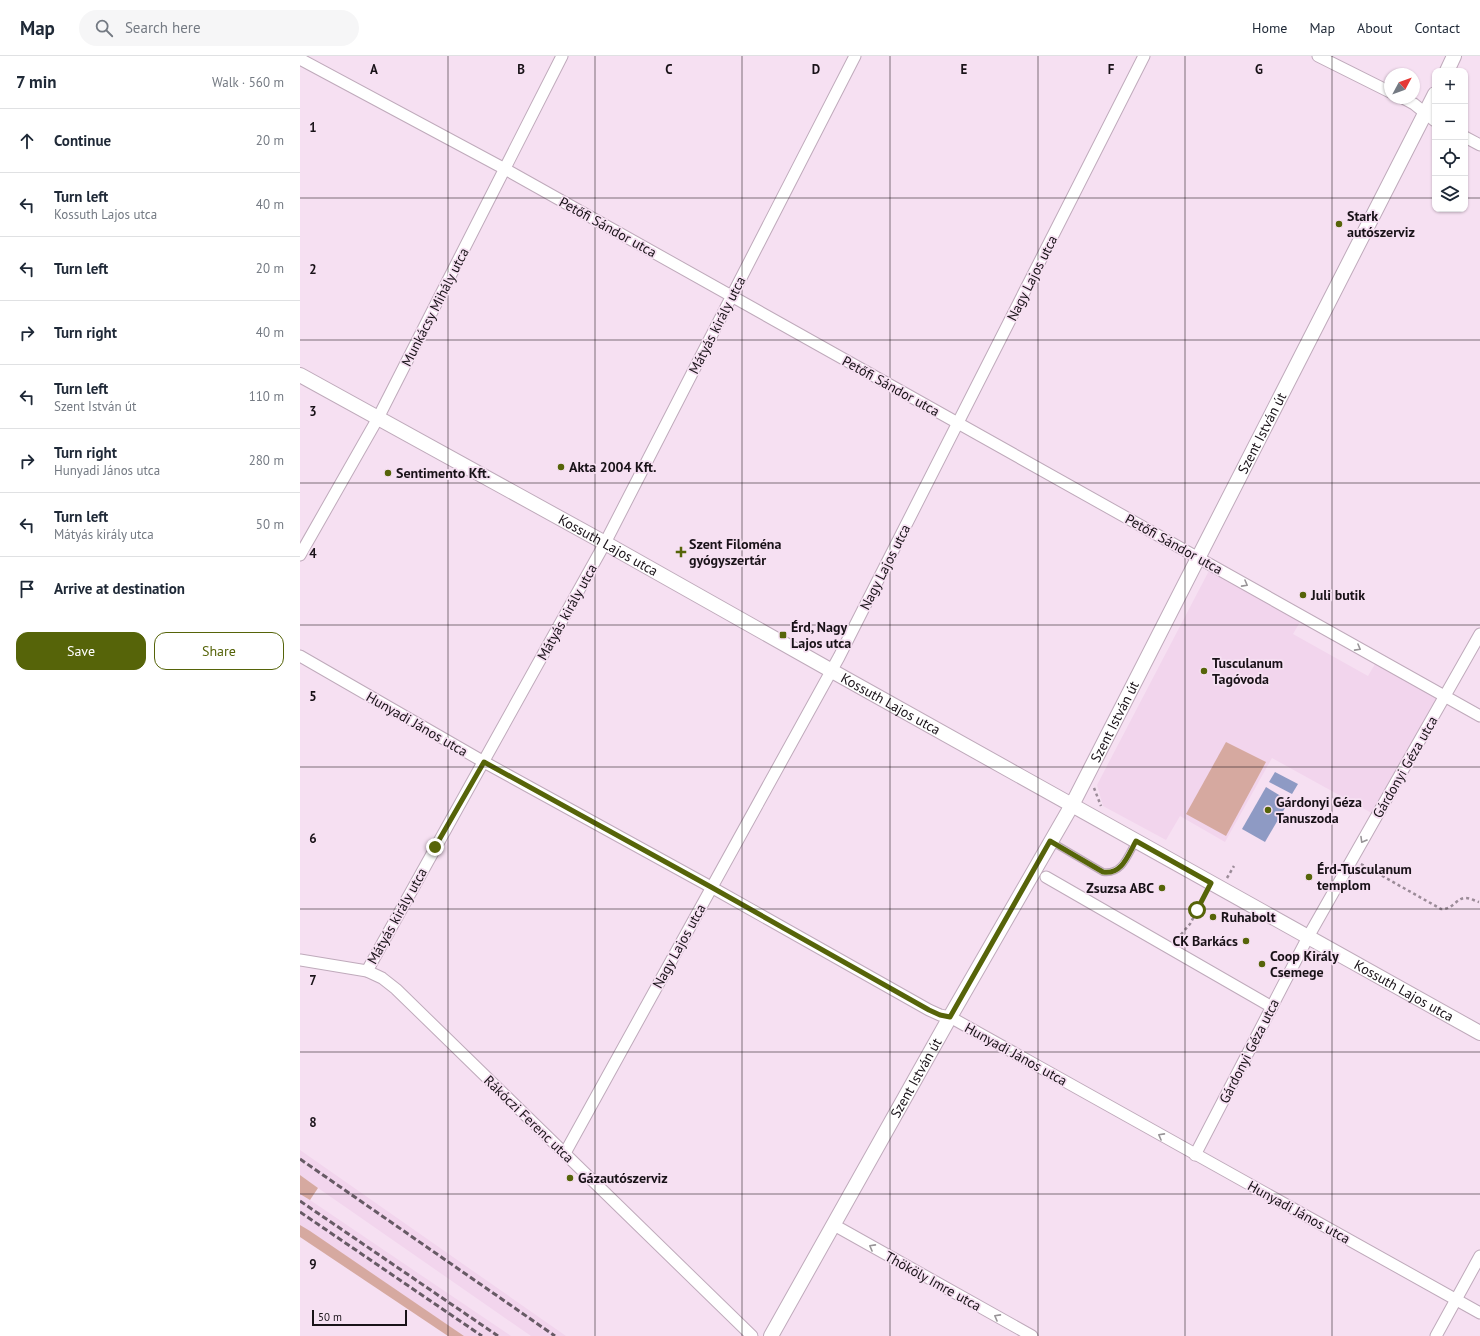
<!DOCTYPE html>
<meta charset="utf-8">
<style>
:root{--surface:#fff;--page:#f6f6f7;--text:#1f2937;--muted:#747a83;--line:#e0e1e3;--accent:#566409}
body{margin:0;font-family:"PT Sans",sans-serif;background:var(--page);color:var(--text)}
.controls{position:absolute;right:12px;top:12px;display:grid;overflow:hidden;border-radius:8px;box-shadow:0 1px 3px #0004}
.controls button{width:36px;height:36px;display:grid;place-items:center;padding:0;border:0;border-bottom:1px solid var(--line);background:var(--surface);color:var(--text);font:20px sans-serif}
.compass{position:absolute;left:1084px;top:12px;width:36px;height:36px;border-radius:50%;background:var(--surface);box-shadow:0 1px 3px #0004;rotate:49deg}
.scale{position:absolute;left:12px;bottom:10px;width:95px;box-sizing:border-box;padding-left:4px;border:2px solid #191218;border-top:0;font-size:11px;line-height:14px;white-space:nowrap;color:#191218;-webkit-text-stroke:3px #f6e0f2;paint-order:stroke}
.stop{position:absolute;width:12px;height:12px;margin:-9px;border:3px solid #566409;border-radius:50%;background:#fff}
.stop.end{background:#566409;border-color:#fff;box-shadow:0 1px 4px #0008}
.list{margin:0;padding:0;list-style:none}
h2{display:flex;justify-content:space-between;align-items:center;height:52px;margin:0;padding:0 16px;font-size:17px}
h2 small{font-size:13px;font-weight:400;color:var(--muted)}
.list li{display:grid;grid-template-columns:26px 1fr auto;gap:12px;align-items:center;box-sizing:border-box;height:64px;padding:0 16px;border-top:1px solid var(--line)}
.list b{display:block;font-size:15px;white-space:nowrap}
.list p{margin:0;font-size:13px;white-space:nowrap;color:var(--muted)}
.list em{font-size:13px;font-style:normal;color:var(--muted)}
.actions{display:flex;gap:8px;padding:12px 16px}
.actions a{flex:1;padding:9px 0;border:1px solid var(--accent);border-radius:12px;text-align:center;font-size:14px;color:var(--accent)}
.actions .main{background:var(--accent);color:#fff}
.icon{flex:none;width:22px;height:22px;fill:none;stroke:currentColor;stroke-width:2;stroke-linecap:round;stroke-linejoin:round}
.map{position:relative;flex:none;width:1180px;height:1280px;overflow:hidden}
header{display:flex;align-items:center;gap:24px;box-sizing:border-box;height:56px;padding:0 20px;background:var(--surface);border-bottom:1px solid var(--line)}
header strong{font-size:19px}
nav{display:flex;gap:22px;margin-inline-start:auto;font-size:14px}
.search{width:280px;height:36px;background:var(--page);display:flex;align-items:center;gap:10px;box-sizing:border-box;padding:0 14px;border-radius:22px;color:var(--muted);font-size:15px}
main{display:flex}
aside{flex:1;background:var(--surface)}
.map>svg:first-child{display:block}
</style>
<header>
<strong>Map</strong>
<div class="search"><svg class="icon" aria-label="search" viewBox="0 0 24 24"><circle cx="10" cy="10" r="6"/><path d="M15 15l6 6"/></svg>Search here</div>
<nav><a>Home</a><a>Map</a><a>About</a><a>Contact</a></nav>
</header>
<main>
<aside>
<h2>7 min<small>Walk · 560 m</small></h2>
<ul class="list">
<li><svg class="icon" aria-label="ahead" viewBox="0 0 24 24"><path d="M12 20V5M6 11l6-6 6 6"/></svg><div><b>Continue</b></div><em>20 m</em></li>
<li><svg class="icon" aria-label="left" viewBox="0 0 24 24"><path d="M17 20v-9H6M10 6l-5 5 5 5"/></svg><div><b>Turn left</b><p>Kossuth Lajos utca</p></div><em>40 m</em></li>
<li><svg class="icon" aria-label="left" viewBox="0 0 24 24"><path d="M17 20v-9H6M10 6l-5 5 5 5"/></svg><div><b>Turn left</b></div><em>20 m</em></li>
<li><svg class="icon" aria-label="right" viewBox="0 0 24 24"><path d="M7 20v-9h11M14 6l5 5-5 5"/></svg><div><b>Turn right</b></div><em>40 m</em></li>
<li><svg class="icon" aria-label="left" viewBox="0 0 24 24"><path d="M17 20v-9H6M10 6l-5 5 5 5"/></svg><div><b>Turn left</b><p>Szent István út</p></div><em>110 m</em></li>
<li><svg class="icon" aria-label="right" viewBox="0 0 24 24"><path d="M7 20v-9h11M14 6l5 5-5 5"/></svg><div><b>Turn right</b><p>Hunyadi János utca</p></div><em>280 m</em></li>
<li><svg class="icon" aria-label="left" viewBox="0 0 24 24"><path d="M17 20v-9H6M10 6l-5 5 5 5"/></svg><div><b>Turn left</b><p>Mátyás király utca</p></div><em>50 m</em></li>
<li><svg class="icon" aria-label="arrive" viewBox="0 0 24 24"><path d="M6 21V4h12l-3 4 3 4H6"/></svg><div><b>Arrive at destination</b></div></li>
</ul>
<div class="actions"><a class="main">Save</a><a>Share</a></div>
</aside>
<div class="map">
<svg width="1180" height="1280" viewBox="0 0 1180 1280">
<rect width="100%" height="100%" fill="#f6e0f2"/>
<g fill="#f2d5ed">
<polygon points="912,509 1003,561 993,578 1068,620 1078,603 1145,641 1077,760 972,702 925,786 880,760 866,784 803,750 797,729"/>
<polygon points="0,1094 266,1280 231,1280 18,1132 0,1119"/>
<polygon points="0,1138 10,1144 211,1280 164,1280 0,1169"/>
</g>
<g fill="#d6a9a0">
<polygon points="926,686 966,706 926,780 886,758"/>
<polygon points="0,1119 18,1132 10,1144 0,1138"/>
<polygon points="0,1169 10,1175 164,1280 148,1280 0,1181"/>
</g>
<g fill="#8e9ac4">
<polygon points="975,716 998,728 992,738 969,726"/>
<polygon points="966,731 989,745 965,786 942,773"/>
</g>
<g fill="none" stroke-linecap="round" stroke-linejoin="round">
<defs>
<path id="service" d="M752,786L803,816C822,819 828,799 836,785"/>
<g id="minor">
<polyline points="1018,0 1090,36"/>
<polyline points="0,3 205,113 1180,660"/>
<polyline points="1103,42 1114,48 1135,65"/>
<polyline points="1165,81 1180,89"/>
<polyline points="0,499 78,362 262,0"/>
<polyline points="0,600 184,706 411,831 629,954 640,959 650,961 1180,1257"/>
<polyline points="746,821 972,951"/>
<polyline points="0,904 67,915 82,922 96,933 452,1280"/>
<polyline points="67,915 305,487 555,0"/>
<polyline points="265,1097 539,601 844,0"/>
<polyline points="895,1099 1008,881 1180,578"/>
<polyline points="534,1169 732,1280"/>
<polyline points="1136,1280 1180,1200"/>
</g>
<g id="tertiary">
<polyline points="1147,15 1154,0"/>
<path id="s1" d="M0,319L305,487L532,615L1180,977"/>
<path id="s2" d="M471,1280L650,961L772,749L1135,38"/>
</g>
</defs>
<use href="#service" stroke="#bfaabb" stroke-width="8"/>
<use href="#minor" stroke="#bfaabb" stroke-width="13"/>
<use href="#tertiary" stroke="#bfaabb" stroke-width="16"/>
<g stroke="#9b8b98" stroke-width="2.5" stroke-dasharray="3 3" stroke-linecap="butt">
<polyline points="794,732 801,750"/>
<path d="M1061,808L1141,853C1153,854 1157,841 1166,842C1170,842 1175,845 1179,846"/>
<polyline points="927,822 934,810"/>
<polyline points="877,883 890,868 906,837"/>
</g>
<use href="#service" stroke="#fff" stroke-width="5.5"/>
<use href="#minor" stroke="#fff" stroke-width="11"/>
<use href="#tertiary" stroke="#fff" stroke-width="14"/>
<g stroke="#675a65" stroke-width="3" stroke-dasharray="6 3" stroke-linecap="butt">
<polyline points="0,1103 255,1280"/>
<polyline points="0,1145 198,1280"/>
<polyline points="0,1156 182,1280"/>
</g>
</g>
<defs><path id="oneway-chevron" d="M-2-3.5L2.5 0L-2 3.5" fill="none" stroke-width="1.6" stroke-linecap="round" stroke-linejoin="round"/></defs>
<g stroke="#989497">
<use href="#oneway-chevron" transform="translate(945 528) rotate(29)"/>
<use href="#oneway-chevron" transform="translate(1058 592) rotate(29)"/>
<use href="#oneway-chevron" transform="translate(1063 784) rotate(120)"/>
<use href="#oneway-chevron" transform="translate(861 1080) rotate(-151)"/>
<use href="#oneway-chevron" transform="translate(572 1191) rotate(-151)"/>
<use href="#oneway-chevron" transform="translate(697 1261) rotate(-151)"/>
</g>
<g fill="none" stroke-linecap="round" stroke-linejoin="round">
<path stroke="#566409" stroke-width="5" d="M135,791L184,706L411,831L629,954L640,959L650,961L750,785L803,816C822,819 828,799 836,785L911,827L897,854"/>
</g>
<path fill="none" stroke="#191218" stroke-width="1" stroke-opacity="0.55" d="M148,0V1280M295,0V1280M442,0V1280M590,0V1280M738,0V1280M885,0V1280M1032,0V1280M0,142H1135M1165,142H1180M0,284H1180M0,427H1180M0,569H1180M0,711H1180M0,853H1180M0,996H1180M0,1138H1180"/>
<g fill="#566409" stroke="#f6e0f2" stroke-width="1.5">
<circle cx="1039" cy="168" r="4"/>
<circle cx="261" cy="411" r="4"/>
<circle cx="88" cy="417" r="4"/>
<path d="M379 490h4v4h4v4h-4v4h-4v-4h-4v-4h4z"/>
<circle cx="1003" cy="539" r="4"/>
<rect x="479" y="575" width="8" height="8" rx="2"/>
<circle cx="904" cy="615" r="4"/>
<circle cx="968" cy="754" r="4"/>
<circle cx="1009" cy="821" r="4"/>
<circle cx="862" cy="832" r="4"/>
<circle cx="913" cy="861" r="4"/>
<circle cx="946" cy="885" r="4"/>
<circle cx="962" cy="908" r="4"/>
<circle cx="270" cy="1122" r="4"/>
</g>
<g text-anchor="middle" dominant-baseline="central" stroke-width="3.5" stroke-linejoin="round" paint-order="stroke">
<g font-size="14" font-weight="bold" fill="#191218" stroke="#f6e0f2" text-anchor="start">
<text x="1047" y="160">Stark<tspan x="1047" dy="16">autószerviz</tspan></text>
<text x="269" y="411">Akta 2004 Kft.</text>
<text x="96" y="417">Sentimento Kft.</text>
<text x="389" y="488">Szent Filoména<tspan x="389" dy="16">gyógyszertár</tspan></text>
<text x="1011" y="539">Juli butik</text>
<text x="491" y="571">Érd, Nagy<tspan x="491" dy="16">Lajos utca</tspan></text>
<text x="912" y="607">Tusculanum<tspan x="912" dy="16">Tagóvoda</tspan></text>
<text x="976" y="746">Gárdonyi Géza<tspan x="976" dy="16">Tanuszoda</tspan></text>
<text x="1017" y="813">Érd-Tusculanum<tspan x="1017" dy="16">templom</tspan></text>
<text x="854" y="832" text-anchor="end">Zsuzsa ABC</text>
<text x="921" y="861">Ruhabolt</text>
<text x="938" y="885" text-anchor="end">CK Barkács</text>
<text x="970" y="900">Coop Király<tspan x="970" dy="16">Csemege</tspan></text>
<text x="278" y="1122">Gázautószerviz</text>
</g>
<g font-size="14" fill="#191218" stroke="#f6e0f2">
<text transform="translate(308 171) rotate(29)">Petőfi Sándor utca</text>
<text transform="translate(732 222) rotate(-63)">Nagy Lajos utca</text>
<text transform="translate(135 251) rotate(-63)">Munkácsy Mihály utca</text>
<text transform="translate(417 269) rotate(-63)">Mátyás király utca</text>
<text transform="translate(591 330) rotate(29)">Petőfi Sándor utca</text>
<text stroke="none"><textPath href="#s2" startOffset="1028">Szent István út</textPath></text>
<text transform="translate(874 488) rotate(29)">Petőfi Sándor utca</text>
<text stroke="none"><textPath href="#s1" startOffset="352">Kossuth Lajos utca</textPath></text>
<text transform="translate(585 511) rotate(-63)">Nagy Lajos utca</text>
<text transform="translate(267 556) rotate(-61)">Mátyás király utca</text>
<text stroke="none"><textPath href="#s1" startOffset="676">Kossuth Lajos utca</textPath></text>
<text stroke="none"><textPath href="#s2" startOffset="704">Szent István út</textPath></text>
<text transform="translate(117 668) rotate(30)">Hunyadi János utca</text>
<text transform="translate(1105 711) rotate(-60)">Gárdonyi Géza utca</text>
<text transform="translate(97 860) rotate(-61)">Mátyás király utca</text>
<text transform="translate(379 890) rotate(-61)">Nagy Lajos utca</text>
<text stroke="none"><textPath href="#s1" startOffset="1264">Kossuth Lajos utca</textPath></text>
<text transform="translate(949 995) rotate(-63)">Gárdonyi Géza utca</text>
<text transform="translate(716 998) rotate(29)">Hunyadi János utca</text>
<text stroke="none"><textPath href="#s2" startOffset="296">Szent István út</textPath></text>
<text transform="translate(229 1063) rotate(44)">Rákóczi Ferenc utca</text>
<text transform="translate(999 1156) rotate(29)">Hunyadi János utca</text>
<text transform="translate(633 1225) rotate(29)">Thököly Imre utca</text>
</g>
</g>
<g font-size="13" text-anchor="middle" font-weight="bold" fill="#191218" stroke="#f6e0f2" stroke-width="3.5" stroke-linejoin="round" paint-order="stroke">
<text x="74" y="18">A</text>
<text x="221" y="18">B</text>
<text x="369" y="18">C</text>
<text x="516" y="18">D</text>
<text x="664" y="18">E</text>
<text x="811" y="18">F</text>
<text x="959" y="18">G</text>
<text x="13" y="76">1</text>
<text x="13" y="218">2</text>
<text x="13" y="360">3</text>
<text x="13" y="502">4</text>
<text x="13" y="645">5</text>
<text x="13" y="787">6</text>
<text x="13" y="929">7</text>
<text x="13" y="1071">8</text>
<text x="13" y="1213">9</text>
</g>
</svg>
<div class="controls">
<button>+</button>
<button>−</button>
<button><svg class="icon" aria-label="locate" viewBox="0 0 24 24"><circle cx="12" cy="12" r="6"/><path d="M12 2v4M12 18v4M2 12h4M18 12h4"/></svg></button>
<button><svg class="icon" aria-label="layers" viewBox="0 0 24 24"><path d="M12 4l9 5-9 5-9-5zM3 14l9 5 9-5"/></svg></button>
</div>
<svg class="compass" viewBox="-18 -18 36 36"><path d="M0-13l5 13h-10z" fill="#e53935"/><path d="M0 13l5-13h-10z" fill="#747a83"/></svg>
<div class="scale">50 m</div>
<div class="stop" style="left:897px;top:854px"></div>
<div class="stop end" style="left:135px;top:791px"></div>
</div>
</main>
